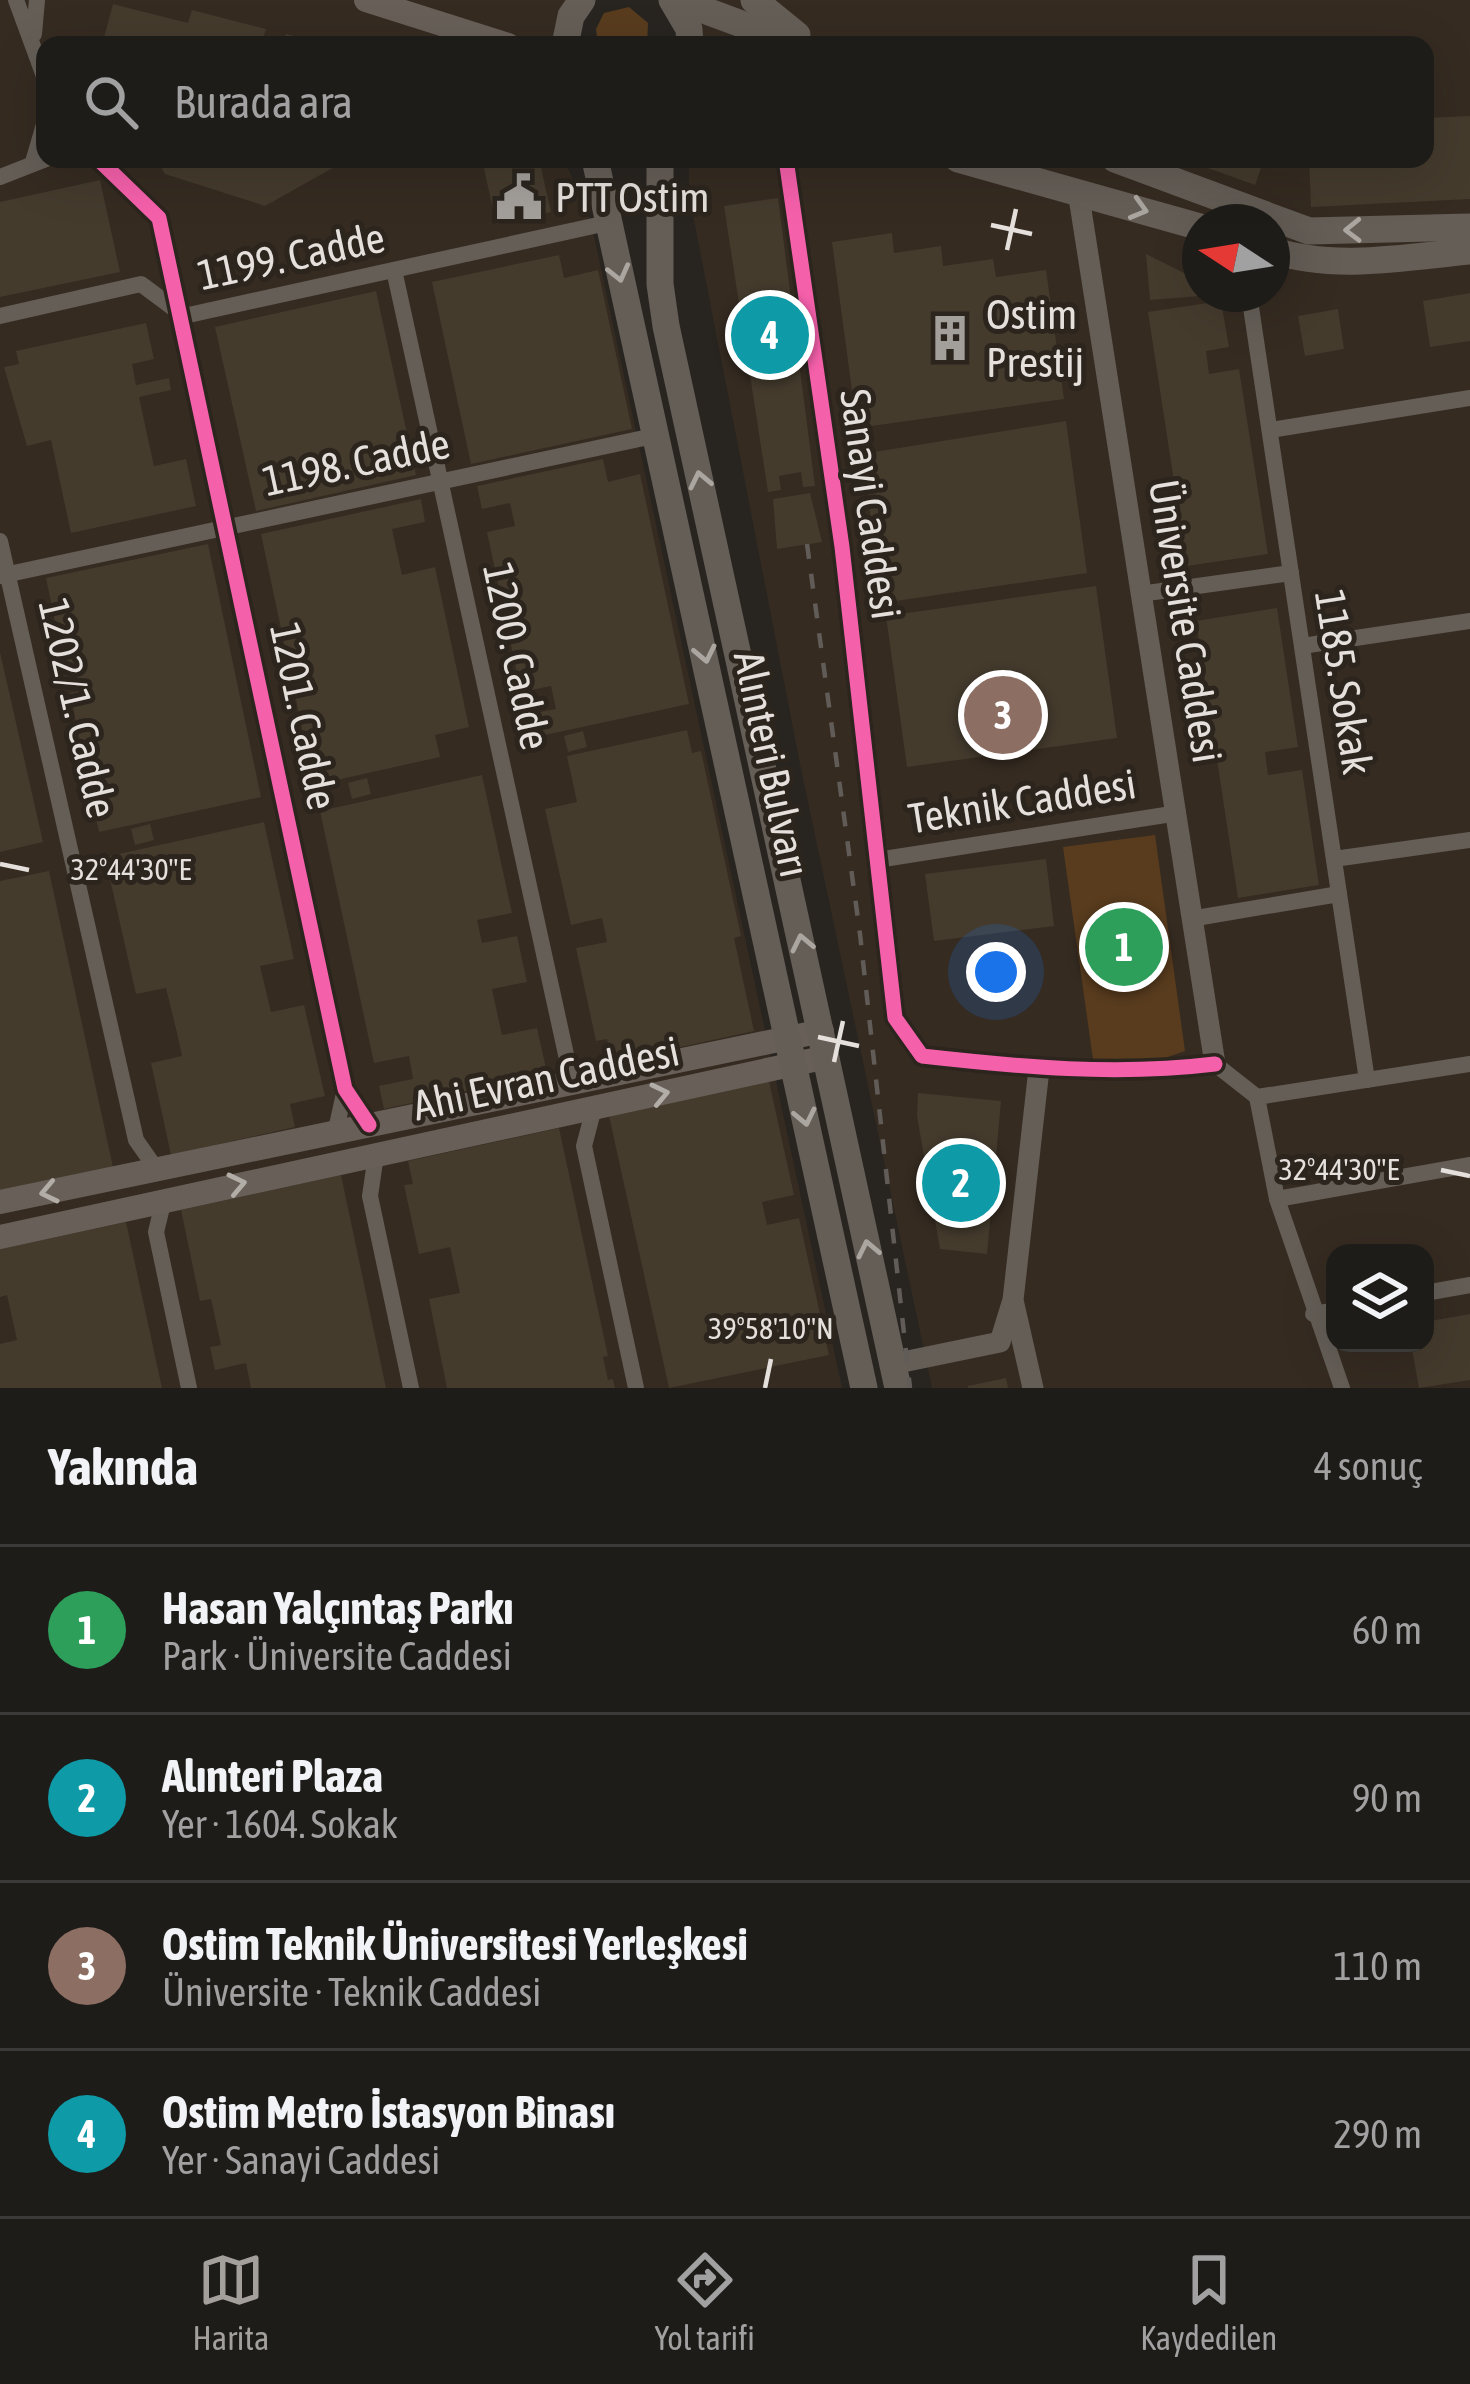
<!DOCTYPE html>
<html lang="tr">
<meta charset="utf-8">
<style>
:root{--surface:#1e1c19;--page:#2b2926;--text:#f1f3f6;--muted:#a1a1a2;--line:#3c3a38;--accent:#a39f9b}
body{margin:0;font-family:"Asap Condensed",sans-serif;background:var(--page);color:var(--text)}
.controls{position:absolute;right:36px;bottom:36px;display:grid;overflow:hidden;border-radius:24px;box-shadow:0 12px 48px #0002}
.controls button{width:108px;height:108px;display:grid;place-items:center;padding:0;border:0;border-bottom:3px solid var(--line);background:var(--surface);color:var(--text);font:60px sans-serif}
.compass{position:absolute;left:1182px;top:204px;width:108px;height:108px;border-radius:50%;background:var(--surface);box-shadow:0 12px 48px #0002;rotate:282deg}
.you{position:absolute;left:996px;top:972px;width:42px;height:42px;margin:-30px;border:9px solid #fff;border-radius:50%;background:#1a73e8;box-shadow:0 0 0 18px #1a73e833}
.badge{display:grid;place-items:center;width:78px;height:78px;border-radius:50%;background:var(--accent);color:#fff;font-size:39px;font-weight:700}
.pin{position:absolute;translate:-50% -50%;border:6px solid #fff;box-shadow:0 3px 12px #0006}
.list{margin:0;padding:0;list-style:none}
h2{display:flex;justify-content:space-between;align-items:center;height:156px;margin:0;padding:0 48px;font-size:51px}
h2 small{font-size:39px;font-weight:400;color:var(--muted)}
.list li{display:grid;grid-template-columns:78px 1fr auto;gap:36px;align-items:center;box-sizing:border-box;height:168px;padding:0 48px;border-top:3px solid var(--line)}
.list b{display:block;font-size:45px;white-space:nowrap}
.list p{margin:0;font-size:39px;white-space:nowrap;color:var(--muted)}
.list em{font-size:39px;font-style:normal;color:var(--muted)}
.icon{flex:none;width:66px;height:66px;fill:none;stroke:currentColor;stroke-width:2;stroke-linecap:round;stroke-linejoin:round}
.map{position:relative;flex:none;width:1470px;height:1388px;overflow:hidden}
.search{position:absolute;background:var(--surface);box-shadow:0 12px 48px #0002;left:36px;right:36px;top:36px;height:132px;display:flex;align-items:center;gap:30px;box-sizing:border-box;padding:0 42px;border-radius:24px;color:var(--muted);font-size:45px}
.sheet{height:828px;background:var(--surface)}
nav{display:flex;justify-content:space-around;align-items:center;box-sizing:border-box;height:168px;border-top:3px solid var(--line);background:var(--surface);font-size:33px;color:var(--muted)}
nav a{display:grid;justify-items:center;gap:6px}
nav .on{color:var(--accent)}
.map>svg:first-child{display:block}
</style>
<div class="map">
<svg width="1470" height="1388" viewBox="0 0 1470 1388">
<rect width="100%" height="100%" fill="#282521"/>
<g fill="#352b21" fill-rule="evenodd">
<polygon points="0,0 569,0 559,45 45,45 45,159 564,159 590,218 842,1388 0,1388"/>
<path d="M690,0H1470V1388H932L800,764L689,194V159H1425V45H690ZM1200,222H1272V294H1200ZM1335,1253H1425V1343H1335Z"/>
</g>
<g fill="#593c1e">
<polygon points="629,7 648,23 647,45 598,45 596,29 604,13"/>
<polygon points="1155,835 1185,1051 1159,1060 1093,1059 1063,847"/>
</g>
<g fill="#443b2d">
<polygon points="113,4 188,23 192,10 266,29 261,45 102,45"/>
<polygon points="286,34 321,43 321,45 283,45"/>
<polygon points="1470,116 1470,199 1311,207 1309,159 1425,159 1425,118"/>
<polygon points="156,159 337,159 340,164 265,206 165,174"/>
<polygon points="482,159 539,159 551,212 496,224"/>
<polygon points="1183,159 1264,159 1255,185"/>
<polygon points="100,180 120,272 0,297 0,202"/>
<polygon points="778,198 815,486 803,487 801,472 779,476 781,490 768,492 724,206"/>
<polygon points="892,233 894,253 941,246 943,266 993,259 996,277 1046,270 1064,399 857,428 832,242"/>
<polygon points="1146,254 1200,281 1200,296 1150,300"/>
<polygon points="559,255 564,278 598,270 632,429 471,464 432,282"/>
<polygon points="376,291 416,475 256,511 215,327"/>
<polygon points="1470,293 1470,341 1430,347 1423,301"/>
<polygon points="1221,301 1229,347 1206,351 1209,374 1239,369 1268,554 1187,566 1148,312"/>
<polygon points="1338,309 1344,349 1305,356 1298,316"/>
<polygon points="146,323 154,359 132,364 136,385 169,378 171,390 139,397 154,466 186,459 196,506 71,533 51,440 27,446 4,367 19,364 16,351"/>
<polygon points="1066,421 1087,573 882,603 862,454"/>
<polygon points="603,459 608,482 640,474 689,704 531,738 526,715 556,709 551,686 521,692 487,532 515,526 510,503 482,509 477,486"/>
<polygon points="810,493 822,542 777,549 773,499"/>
<polygon points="421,499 425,522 392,529 402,575 435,567 469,727 435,735 440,757 314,785 261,534"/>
<polygon points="208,544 261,797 99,832 70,693 80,691 75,668 65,670 46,578"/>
<polygon points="1096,586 1117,738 907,767 886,616"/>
<polygon points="1277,608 1298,747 1265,752 1268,775 1302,770 1319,885 1238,898 1196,621"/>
<polygon points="0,652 43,842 0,852"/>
<polygon points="687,730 692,753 701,751 741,936 734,938 754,1031 612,1062 607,1039 596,1041 576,948 607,942 602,918 571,925 545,809 577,802 567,756"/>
<polygon points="583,731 587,747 568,752 564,736"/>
<polygon points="482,775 512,913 477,920 482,943 517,936 527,982 492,989 502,1035 537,1028 547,1073 384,1109 379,1086 413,1079 409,1056 374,1063 320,811"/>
<polygon points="367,778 371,794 352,799 348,783"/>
<polygon points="264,822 294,959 260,966 271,1012 304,1005 325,1096 290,1104 295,1127 171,1155 151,1063 182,1056 177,1033 166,988 136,994 105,857"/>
<polygon points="150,824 154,840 135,845 131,829"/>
<polygon points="1046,859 1054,926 934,941 925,874"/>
<polygon points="49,871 113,1167 0,1192 0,881"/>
<polygon points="769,1081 794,1195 762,1202 767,1225 799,1218 829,1355 669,1388 609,1116"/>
<polygon points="918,1093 1001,1101 987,1254 940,1249 917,1116"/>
<polygon points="559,1128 608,1356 603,1357 608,1380 613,1379 615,1388 447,1388 429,1299 460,1293 450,1247 419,1254 404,1185 413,1184 408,1161"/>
<polygon points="341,1175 386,1388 251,1388 246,1363 215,1370 210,1347 221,1345 211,1299 200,1301 181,1210"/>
<polygon points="126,1222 162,1388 0,1388 0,1344 17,1340 7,1295 0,1297 0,1249"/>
<polygon points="1470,1314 1470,1380 1419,1388 1411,1343 1425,1343 1425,1322"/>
<polygon points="1006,1378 1008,1388 968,1388 968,1386"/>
</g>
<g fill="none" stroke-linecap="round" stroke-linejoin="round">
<g stroke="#645e57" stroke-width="16">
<polyline points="16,0 45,79"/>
<polyline points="34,34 37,0"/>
<polyline points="98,159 159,218 345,1089 369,1125"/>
<polyline points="33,162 45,121"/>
<polyline points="0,177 46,159"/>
<polyline points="394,270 567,1059 587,1081"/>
<polyline points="1249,294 1367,1080"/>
<polyline points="0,316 141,284 184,316 607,223"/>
<polyline points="1270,430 1470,398"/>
<polyline points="0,541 136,1140 157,1170"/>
<polyline points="0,576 658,435"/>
<polyline points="1140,594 1291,573"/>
<polyline points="1302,646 1470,621"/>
<polyline points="1334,859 1470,840"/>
<polyline points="877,860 1178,813"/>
<polyline points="1196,918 1339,894"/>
<path d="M922,1056C1020,1067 1116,1076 1215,1064L1257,1097L1470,1064"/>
<polyline points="1257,1097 1277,1199 1342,1388"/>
<polyline points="594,1108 584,1146 636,1388"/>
<polyline points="335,1134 345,1089"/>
<polyline points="376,1155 370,1196 411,1388"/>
<polyline points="164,1199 156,1232 189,1388"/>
<polyline points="1277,1199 1470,1165"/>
<polyline points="1425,1293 1470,1285"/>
<polyline points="1313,1314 1335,1310"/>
</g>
<g stroke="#645e57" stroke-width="21">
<polyline points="786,159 842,547 895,1018 922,1056"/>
<polyline points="1078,191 1215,1064"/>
<polyline points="893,1364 1000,1342 1012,1303"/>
<polyline points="1033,1388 1013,1300 1039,1069"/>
</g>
<g stroke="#686058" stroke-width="24">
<polyline points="366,0 508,45"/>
<polyline points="0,1202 822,1031"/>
<polyline points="0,1237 827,1057"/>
</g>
<g stroke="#655e57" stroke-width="27">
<polyline points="672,0 689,29 690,45"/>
<polyline points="677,0 798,45"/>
<polyline points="754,0 797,35"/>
<polyline points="565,45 571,16 582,0"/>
<polyline points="595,159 864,1388"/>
<polyline points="660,159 660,284 666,326 898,1388"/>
<polyline points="958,159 1200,227"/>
<polyline points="1115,159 1309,231 1470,227"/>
<path d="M1272,250C1332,271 1408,257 1470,251"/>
</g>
<polyline stroke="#615c58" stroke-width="4.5" stroke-dasharray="15 15" stroke-linecap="butt" points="807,544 860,934 910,1388"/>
<defs>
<g id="cycleway">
<polyline points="98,159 159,218 345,1089 369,1125"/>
<path d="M786,159L842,547L895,1018L922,1056C1020,1067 1116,1076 1215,1064"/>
</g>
</defs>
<use href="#cycleway" stroke="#2b251e" stroke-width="22"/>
<use href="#cycleway" stroke="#f560ab" stroke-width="15"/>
</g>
<defs><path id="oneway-chevron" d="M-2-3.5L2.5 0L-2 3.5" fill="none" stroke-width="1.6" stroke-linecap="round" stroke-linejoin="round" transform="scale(3)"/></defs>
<g stroke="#aba6a0">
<use href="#oneway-chevron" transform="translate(1139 209) rotate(16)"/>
<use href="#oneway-chevron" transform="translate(1353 230) rotate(179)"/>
<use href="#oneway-chevron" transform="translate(619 273) rotate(76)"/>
<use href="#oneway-chevron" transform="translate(700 480) rotate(-102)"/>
<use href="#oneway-chevron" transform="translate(705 654) rotate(78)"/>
<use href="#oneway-chevron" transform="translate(802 943) rotate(-102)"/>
<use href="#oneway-chevron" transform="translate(805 1117) rotate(78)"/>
<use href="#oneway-chevron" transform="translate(868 1249) rotate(-102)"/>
</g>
<g stroke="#b3ada7">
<use href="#oneway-chevron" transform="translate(660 1094) rotate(-12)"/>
<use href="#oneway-chevron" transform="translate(237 1184) rotate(-12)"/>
<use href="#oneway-chevron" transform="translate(49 1192) rotate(168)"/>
</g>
<path fill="none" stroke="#e5e0dc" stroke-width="4.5" d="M991,225L1032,234M1007,250L1016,209M0,864L29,870M818,1037L859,1046M834,1062L843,1021M1441,1170L1470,1176M765,1388L771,1359"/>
<defs>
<symbol id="civic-bare" viewBox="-9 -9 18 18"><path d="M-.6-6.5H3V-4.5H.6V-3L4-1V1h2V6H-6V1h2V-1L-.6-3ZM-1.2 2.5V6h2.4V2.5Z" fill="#a39f9b" stroke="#2b251e" stroke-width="2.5" paint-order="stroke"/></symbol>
<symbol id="building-bare" viewBox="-9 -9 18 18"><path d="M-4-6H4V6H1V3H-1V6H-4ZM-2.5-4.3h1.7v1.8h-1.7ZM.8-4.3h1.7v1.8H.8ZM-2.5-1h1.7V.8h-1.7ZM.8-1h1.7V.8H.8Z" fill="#a39f9b" stroke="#2b251e" stroke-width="2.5" paint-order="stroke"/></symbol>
</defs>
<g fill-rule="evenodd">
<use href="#civic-bare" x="486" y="164" width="66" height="66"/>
<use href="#building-bare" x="917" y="305" width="66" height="66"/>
</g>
<g text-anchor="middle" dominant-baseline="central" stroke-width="10" stroke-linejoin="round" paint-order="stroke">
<g font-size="42" fill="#e5e0dc" stroke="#2b251e" text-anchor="start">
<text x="555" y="197">PTT Ostim</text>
<text x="986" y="314">Ostim<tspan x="986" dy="48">Prestij</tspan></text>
</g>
<g font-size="42" fill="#e5e0dc" stroke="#2b251e">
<text transform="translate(291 256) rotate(-12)">1199. Cadde</text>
<text transform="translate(356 462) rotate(-12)">1198. Cadde</text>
<text transform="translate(871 504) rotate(82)">Sanayi Caddesi</text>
<text transform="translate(1186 621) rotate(81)">Üniversite Caddesi</text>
<text transform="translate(517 656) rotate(78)">1200. Cadde</text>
<text transform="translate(1344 682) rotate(81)">1185. Sokak</text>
<text transform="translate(78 708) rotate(77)">1202/1. Cadde</text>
<text transform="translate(304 716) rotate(78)">1201. Cadde</text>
<text transform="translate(772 764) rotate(78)">Alınteri Bulvarı</text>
<text transform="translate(1022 801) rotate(-9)">Teknik Caddesi</text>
<text transform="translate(546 1078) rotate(-12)">Ahi Evran Caddesi</text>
</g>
</g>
<g font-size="30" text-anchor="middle" fill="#e5e0dc" stroke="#2b251e" stroke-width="10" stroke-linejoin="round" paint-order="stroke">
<text x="131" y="880">32°44'30"E</text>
<text x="1339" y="1180">32°44'30"E</text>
<text x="771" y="1339">39°58'10"N</text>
</g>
</svg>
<div class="controls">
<button><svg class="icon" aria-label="layers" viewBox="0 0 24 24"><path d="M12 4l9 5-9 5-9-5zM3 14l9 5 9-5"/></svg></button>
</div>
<svg class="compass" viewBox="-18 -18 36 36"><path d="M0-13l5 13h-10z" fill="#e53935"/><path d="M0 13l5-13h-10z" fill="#a1a1a2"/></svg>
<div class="you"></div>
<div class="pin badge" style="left:1124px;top:947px;background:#2e9e5b">1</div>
<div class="pin badge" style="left:961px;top:1183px;background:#0f9aa8">2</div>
<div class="pin badge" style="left:1003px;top:715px;background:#8d6e63">3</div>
<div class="pin badge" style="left:770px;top:335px;background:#0f9aa8">4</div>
<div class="search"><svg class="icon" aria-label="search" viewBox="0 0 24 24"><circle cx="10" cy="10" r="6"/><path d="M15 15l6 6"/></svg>Burada ara</div>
</div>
<section class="sheet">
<h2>Yakında<small>4 sonuç</small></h2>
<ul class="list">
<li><span class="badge" style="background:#2e9e5b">1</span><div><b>Hasan Yalçıntaş Parkı</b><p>Park · Üniversite Caddesi</p></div><em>60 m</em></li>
<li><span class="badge" style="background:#0f9aa8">2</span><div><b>Alınteri Plaza</b><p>Yer · 1604. Sokak</p></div><em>90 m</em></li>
<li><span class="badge" style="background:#8d6e63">3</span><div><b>Ostim Teknik Üniversitesi Yerleşkesi</b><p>Üniversite · Teknik Caddesi</p></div><em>110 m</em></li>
<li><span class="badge" style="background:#0f9aa8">4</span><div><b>Ostim Metro İstasyon Binası</b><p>Yer · Sanayi Caddesi</p></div><em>290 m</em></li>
</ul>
</section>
<nav>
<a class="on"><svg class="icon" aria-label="map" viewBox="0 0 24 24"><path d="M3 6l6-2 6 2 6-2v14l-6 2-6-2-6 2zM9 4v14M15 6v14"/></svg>Harita</a>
<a><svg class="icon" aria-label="directions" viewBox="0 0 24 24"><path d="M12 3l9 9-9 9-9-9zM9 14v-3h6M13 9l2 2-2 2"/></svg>Yol tarifi</a>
<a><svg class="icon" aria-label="saved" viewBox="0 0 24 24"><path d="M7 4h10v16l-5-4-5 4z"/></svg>Kaydedilen</a>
</nav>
